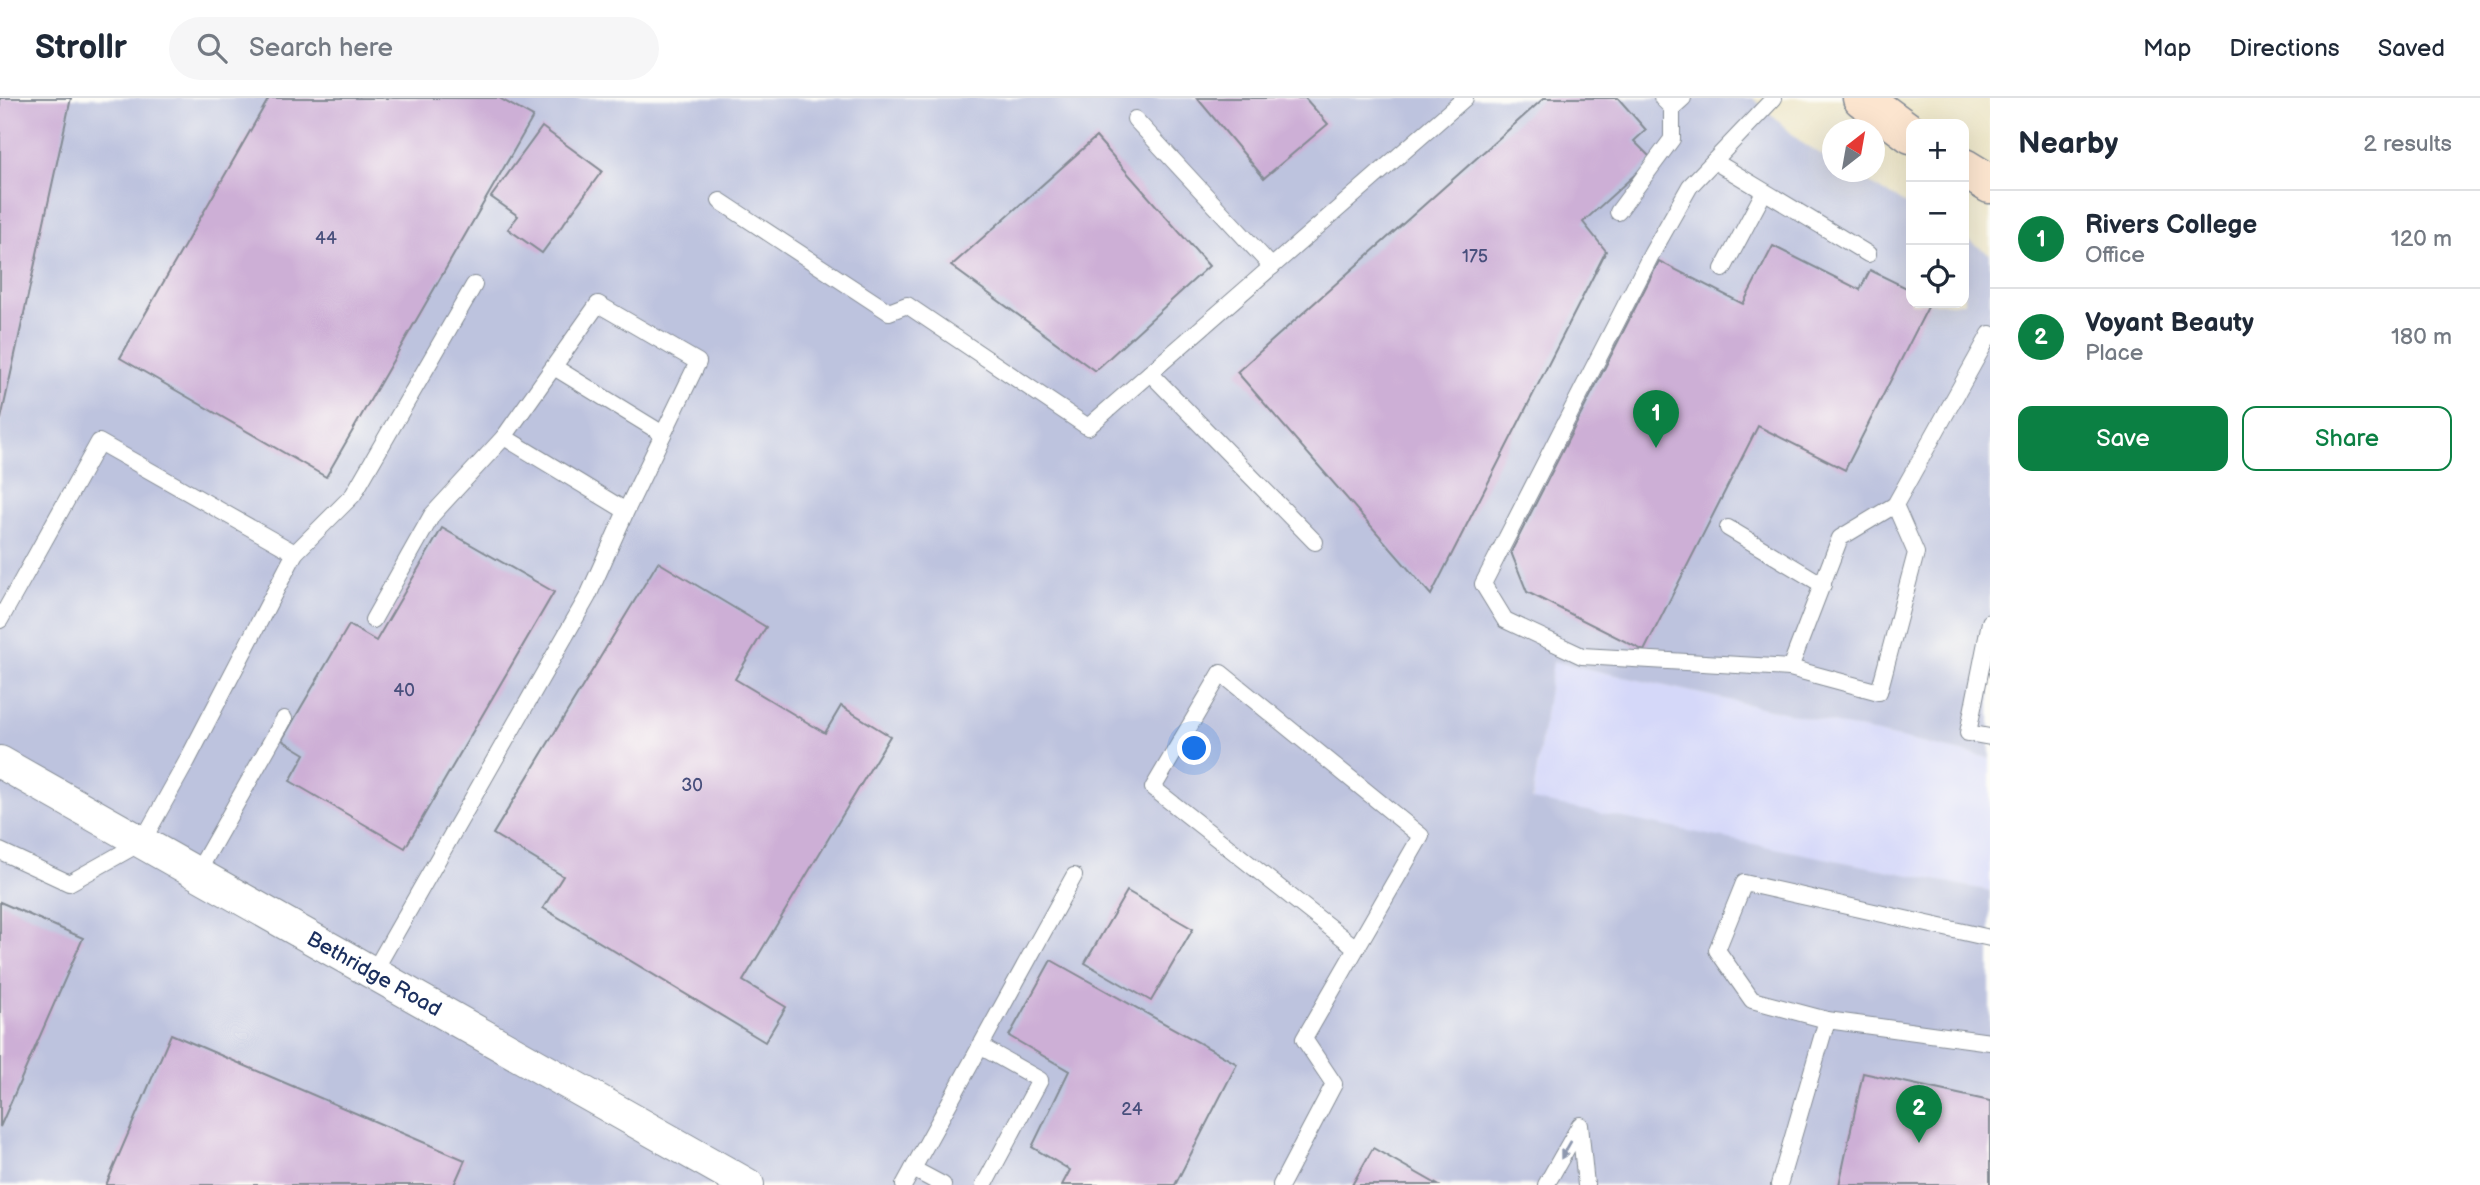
<!DOCTYPE html>
<meta charset="utf-8">
<style>
:root{--surface:#fff;--page:#f6f6f7;--text:#1f2937;--muted:#747a83;--line:#e0e1e3;--accent:#0b8043}
body{margin:0;font-family:"Balsamiq Sans",sans-serif;background:var(--page);color:var(--text)}
.controls{position:absolute;right:21px;top:21px;display:grid;overflow:hidden;border-radius:14px;box-shadow:0 7px 28px #0002}
.controls button{width:63px;height:63px;display:grid;place-items:center;padding:0;border:0;border-bottom:2px solid var(--line);background:var(--surface);color:var(--text);font:35px sans-serif}
.compass{position:absolute;left:1822px;top:21px;width:63px;height:63px;border-radius:50%;background:var(--surface);box-shadow:0 7px 28px #0002;rotate:31deg}
.you{position:absolute;left:1195px;top:651px;width:24px;height:24px;margin:-18px;border:5px solid #fff;border-radius:50%;background:#1a73e8;box-shadow:0 0 0 10px #1a73e833}
.badge{display:grid;place-items:center;width:46px;height:46px;border-radius:50%;background:var(--accent);color:#fff;font-size:23px;font-weight:700}
.pin{position:absolute;translate:-50% -58px;filter:drop-shadow(0 2px 4px #0008)}
.pin::after{content:'';position:absolute;top:37px;width:24px;height:21px;background:inherit;clip-path:polygon(0 0,100% 0,50% 100%)}
.list{margin:0;padding:0;list-style:none}
h2{display:flex;justify-content:space-between;align-items:center;height:91px;margin:0;padding:0 28px;font-size:30px}
h2 small{font-size:23px;font-weight:400;color:var(--muted)}
.list li{display:grid;grid-template-columns:46px 1fr auto;gap:21px;align-items:center;box-sizing:border-box;height:98px;padding:0 28px;border-top:2px solid var(--line)}
.list b{display:block;font-size:26px;white-space:nowrap}
.list p{margin:0;font-size:23px;white-space:nowrap;color:var(--muted)}
.list em{font-size:23px;font-style:normal;color:var(--muted)}
.actions{display:flex;gap:14px;padding:21px 28px}
.actions a{flex:1;padding:16px 0;border:2px solid var(--accent);border-radius:14px;text-align:center;font-size:24px;color:var(--accent)}
.actions .main{background:var(--accent);color:#fff}
.icon{flex:none;width:38px;height:38px;fill:none;stroke:currentColor;stroke-width:2;stroke-linecap:round;stroke-linejoin:round}
.map{position:relative;flex:none;width:1990px;height:1087px;overflow:hidden}
header{display:flex;align-items:center;gap:42px;box-sizing:border-box;height:98px;padding:0 35px;background:var(--surface);border-bottom:2px solid var(--line)}
header strong{font-size:33px}
nav{display:flex;gap:38px;margin-inline-start:auto;font-size:24px}
.search{width:490px;height:63px;background:var(--page);display:flex;align-items:center;gap:18px;box-sizing:border-box;padding:0 24px;border-radius:38px;color:var(--muted);font-size:26px}
main{display:flex}
aside{flex:1;background:var(--surface)}
.map>svg:first-child{display:block}
</style>
<header>
<strong>Strollr</strong>
<div class="search"><svg class="icon" aria-label="search" viewBox="0 0 24 24"><circle cx="10" cy="10" r="6"/><path d="M15 15l6 6"/></svg>Search here</div>
<nav><a>Map</a><a>Directions</a><a>Saved</a></nav>
</header>
<main>
<div class="map">
<svg width="1990" height="1087" viewBox="0 0 1990 1087">
<rect width="100%" height="100%" fill="#fdfcf7"/>
<filter id="ink" filterUnits="userSpaceOnUse"><feTurbulence type="fractalNoise" baseFrequency=".0143" numOctaves="2"/><feDisplacementMap in="SourceGraphic" scale="14" xChannelSelector="R" yChannelSelector="G"/><feConvolveMatrix kernelMatrix="1 2 1 2 8 2 1 2 1" color-interpolation-filters="sRGB"/></filter>
<filter id="wash" filterUnits="userSpaceOnUse"><feTurbulence type="fractalNoise" baseFrequency=".00686" numOctaves="4" result="noise"/><feDisplacementMap in="SourceGraphic" scale="28" xChannelSelector="R" yChannelSelector="G"/><feGaussianBlur stdDeviation="1.57" result="paint"/><feColorMatrix in="noise" values="0 0 0 0 0 0 0 0 0 0 0 0 0 0 0 0 0 1.4 0 .05"/><feComposite in="paint" operator="in"/></filter>
<g filter="url(#wash)">
<rect width="100%" height="100%" fill="#eee7cb"/>
<polygon fill="#d5d8f9" points="1553,563 1990,660 1990,793 1532,703"/>
<polygon fill="#bdc3de" points="0,0 1753,0 1802,45 1832,63 1832,74 1850,74 1911,109 1911,205 1964,205 1964,140 1990,156 1990,660 1553,563 1532,702 1990,793 1990,1087 0,1087"/>
<g id="blocks">
<g fill="#cdafd6">
<polygon points="0,0 71,0 1,321 0,321"/>
<polygon points="269,0 499,0 533,19 326,379 120,260"/>
<polygon points="1197,0 1305,0 1328,26 1264,80"/>
<polygon points="1544,0 1618,0 1646,32 1634,43 1652,61 1583,124 1606,153 1431,497 1237,274"/>
<polygon points="542,29 602,73 542,155 508,131 518,118 491,99"/>
<polygon points="1096,39 1209,168 1095,273 951,168"/>
<polygon points="1773,148 1860,192 1870,172 1911,192 1911,205 1930,205 1845,372 1758,328 1644,553 1527,494 1511,454 1659,163 1743,206"/>
<polygon points="442,430 554,494 405,750 290,683 305,656 282,642 349,527 376,543"/>
<polygon points="658,464 766,529 735,581 825,635 841,608 890,638 743,883 786,909 765,944 543,810 563,778 493,736"/>
<polygon points="1127,793 1193,831 1151,903 1085,865"/>
<polygon points="0,804 83,840 0,1029"/>
<polygon points="1051,862 1237,966 1175,1087 1062,1087 1070,1072 1032,1049 1069,973 1009,938"/>
<polygon points="171,936 465,1062 454,1087 106,1087"/>
<polygon points="1863,975 1990,1003 1990,1087 1839,1087"/>
<polygon points="1373,1050 1438,1087 1352,1087"/>
</g>
</g>
</g>
<g filter="url(#ink)">
<use href="#blocks" fill-opacity="0" stroke="#848b94" stroke-width="2"/>
<g fill="none" stroke-linecap="round" stroke-linejoin="round">
<defs>
<g id="lane">
<polyline points="1662,0 1672,10 1683,0"/>
<polyline points="1774,0 1690,88 1652,155 1483,486 1505,522 1582,558 1790,570 1879,594 1916,455 1895,407 1990,236"/>
<polyline points="1135,21 1272,169"/>
<polyline points="1714,63 1868,156"/>
<polyline points="720,103 889,214 907,207 1088,329 1465,0"/>
<polyline points="1618,114 1672,41 1672,10"/>
<polyline points="1723,171 1764,94"/>
<polyline points="554,269 663,336"/>
<polyline points="1150,275 1315,444"/>
<polyline points="1728,430 1823,487"/>
<polyline points="295,455 353,397 474,187"/>
<polyline points="0,522 99,344 295,455 187,663 142,744 69,785 0,753"/>
<polyline points="373,522 432,417 504,339"/>
<polyline points="1990,524 1968,635 1990,639"/>
<polyline points="1790,570 1840,440 1895,407"/>
<polyline points="197,775 284,621"/>
<polyline points="373,875 588,498 626,413 504,339 598,206 698,264 626,413"/>
<polyline points="1827,922 1990,944"/>
<polyline points="980,948 1040,982 984,1087"/>
<polyline points="913,1071 943,1087"/>
<polyline points="904,1087 1074,778"/>
<polyline points="1281,1087 1334,986 1304,941 1421,738 1221,575 1153,690 1356,850"/>
<polyline points="1546,1087 1580,1027 1586,1087"/>
<polyline points="1779,1087 1827,922 1752,902 1717,852 1744,785 1990,840"/>
</g>
<g id="street">
<path id="s1" d="M0,664L748,1087"/>
</g>
<g id="secondary">
<polyline points="1862,0 1911,36"/>
<polyline points="1964,70 1990,86"/>
</g>
</defs>
<use href="#lane" stroke="#848b94" stroke-width="18"/>
<use href="#street" stroke="#848b94" stroke-width="34"/>
<use href="#secondary" stroke="#848b94" stroke-width="41"/>
<use href="#lane" stroke="#fff" stroke-width="16"/>
<use href="#street" stroke="#fff" stroke-width="32"/>
<use href="#secondary" stroke="#fce5cf" stroke-width="38"/>
</g>
<defs><path id="oneway-solid" d="M-6-.8H1V-3.2L6.5 0L1 3.2V.8H-6Z" transform="scale(1.75)"/></defs>
<use fill="#8d97ae" href="#oneway-solid" transform="translate(1566 1052) rotate(120)"/>
</g>
<g text-anchor="middle" dominant-baseline="central" stroke-width="5" stroke-linejoin="round" paint-order="stroke">
<g font-size="18" fill="#484f7c">
<text x="326" y="140">44</text>
<text x="1475" y="158">175</text>
<text x="404" y="592">40</text>
<text x="692" y="687">30</text>
<text x="1132" y="1011">24</text>
</g>
<g font-size="21" fill="#1b2f5e" stroke="#fdfcf7">
<text stroke="none"><textPath href="#s1" startOffset="430">Bethridge Road</textPath></text>
</g>
</g>
</svg>
<div class="controls">
<button>+</button>
<button>−</button>
<button><svg class="icon" aria-label="locate" viewBox="0 0 24 24"><circle cx="12" cy="12" r="6"/><path d="M12 2v4M12 18v4M2 12h4M18 12h4"/></svg></button>
</div>
<svg class="compass" viewBox="-18 -18 36 36"><path d="M0-13l5 13h-10z" fill="#e53935"/><path d="M0 13l5-13h-10z" fill="#747a83"/></svg>
<div class="you"></div>
<div class="pin badge" style="left:1656px;top:350px">1</div>
<div class="pin badge" style="left:1919px;top:1045px">2</div>
</div>
<aside>
<h2>Nearby<small>2 results</small></h2>
<ul class="list">
<li><span class="badge">1</span><div><b>Rivers College</b><p>Office</p></div><em>120 m</em></li>
<li><span class="badge">2</span><div><b>Voyant Beauty</b><p>Place</p></div><em>180 m</em></li>
</ul>
<div class="actions"><a class="main">Save</a><a>Share</a></div>
</aside>
</main>
